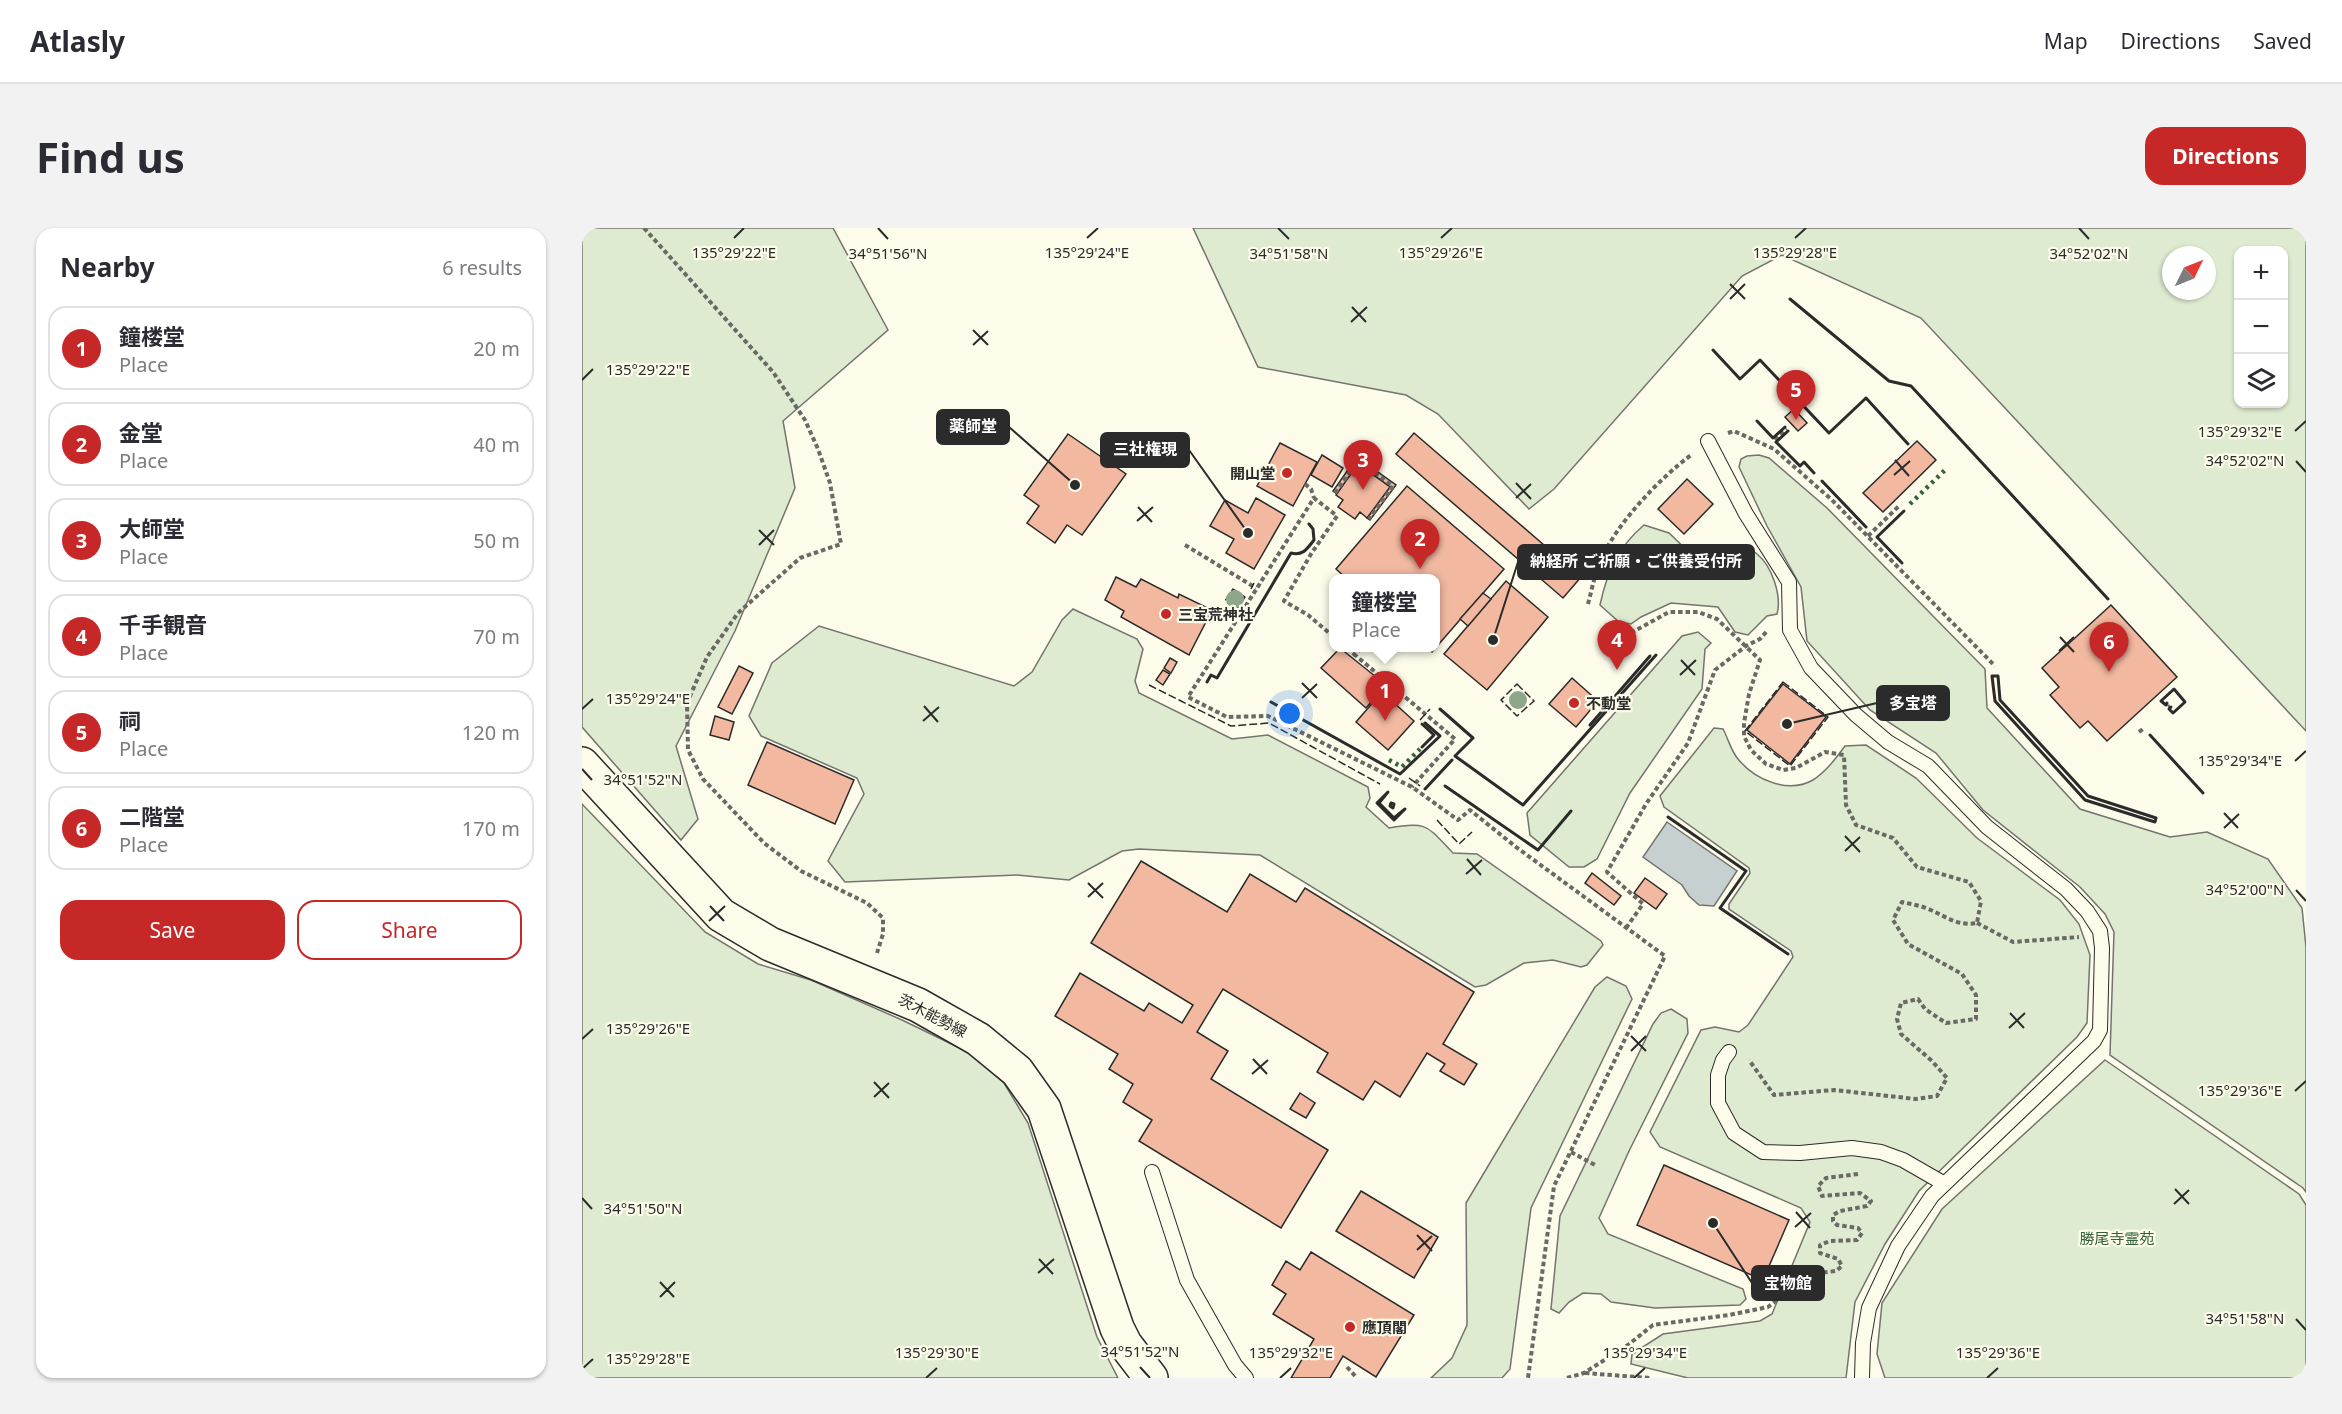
<!DOCTYPE html>
<meta charset="utf-8">
<style>
:root{--surface:#fff;--page:#f2f2f3;--text:#2b2b33;--muted:#7c7c81;--line:#e1e1e2;--accent:#c62828}
body{margin:0;font-family:"Noto Sans","Noto Sans JP",sans-serif;background:var(--page);color:var(--text)}
.controls{position:absolute;right:18px;top:18px;display:grid;overflow:hidden;border-radius:12px;box-shadow:0 2px 4px #0004}
.controls button{width:54px;height:54px;display:grid;place-items:center;padding:0;border:0;border-bottom:2px solid var(--line);background:var(--surface);color:var(--text);font:30px sans-serif}
.compass{position:absolute;left:1580px;top:18px;width:54px;height:54px;border-radius:50%;background:var(--surface);box-shadow:0 2px 4px #0004;rotate:47deg}
.you{position:absolute;left:708px;top:486px;width:21px;height:21px;margin:-15px;border:4px solid #fff;border-radius:50%;background:#1a73e8;box-shadow:0 0 0 9px #1a73e833}
.badge{display:grid;place-items:center;width:39px;height:39px;border-radius:50%;background:var(--accent);color:#fff;font-size:20px;font-weight:700}
.pin{position:absolute;translate:-50% -50px;filter:drop-shadow(0 2px 3px #0008)}
.pin::after{content:'';position:absolute;top:32px;width:21px;height:18px;background:inherit;clip-path:polygon(0 0,100% 0,50% 100%)}
.popup{position:absolute;left:747px;top:346px;width:111px;height:78px;box-sizing:border-box;display:grid;place-content:center;border-radius:12px;background:var(--surface);filter:drop-shadow(0 2px 4px #0005);font-size:20px;white-space:nowrap;color:var(--muted)}
.popup b{font-size:22px;color:var(--text)}
.popup::after{content:'';position:absolute;left:50%;top:100%;margin-left:-12px;border:12px solid transparent;border-top-color:var(--surface)}
.list{margin:0;padding:0;list-style:none}
h2{display:flex;justify-content:space-between;align-items:center;height:78px;margin:0;padding:0 24px;font-size:26px}
h2 small{font-size:20px;font-weight:400;color:var(--muted)}
.list li{display:grid;grid-template-columns:39px 1fr auto;gap:18px;align-items:center;box-sizing:border-box;height:84px;margin:0 12px 12px;padding:0 12px;border:2px solid var(--line);border-radius:18px}
.list b{display:block;font-size:22px;white-space:nowrap}
.list p{margin:0;font-size:20px;white-space:nowrap;color:var(--muted)}
.list em{font-size:20px;font-style:normal;color:var(--muted)}
.actions{display:flex;gap:12px;padding:18px 24px}
.actions a{flex:1;padding:14px 0;border:2px solid var(--accent);border-radius:18px;text-align:center;font-size:21px;color:var(--accent)}
.actions .main{background:var(--accent);color:#fff}
.icon{flex:none;width:33px;height:33px;fill:none;stroke:currentColor;stroke-width:2;stroke-linecap:round;stroke-linejoin:round}
.map{position:relative;flex:none;width:1724px;height:1150px;overflow:hidden;border-radius:18px}
header{display:flex;align-items:center;gap:36px;box-sizing:border-box;height:84px;padding:0 30px;background:var(--surface);border-bottom:2px solid var(--line)}
header strong{font-size:28px}
nav{display:flex;gap:33px;margin-inline-start:auto;font-size:21px}
.intro{display:flex;align-items:center;justify-content:space-between;box-sizing:border-box;height:144px;padding:0 36px}
h1{margin:0;font-size:42px}
.button{padding:15px 27px;border-radius:18px;background:var(--accent);color:#fff;font-size:21px;font-weight:700}
main{display:flex;gap:36px;padding:0 36px}
aside{flex:1;background:var(--surface);border-radius:18px;box-shadow:0 2px 4px #0004}
.map>svg:first-child{display:block}
</style>
<header>
<strong>Atlasly</strong>
<nav><a>Map</a><a>Directions</a><a>Saved</a></nav>
</header>
<div class="intro"><h1>Find us</h1><a class="button">Directions</a></div>
<main>
<aside>
<h2>Nearby<small>6 results</small></h2>
<ul class="list">
<li><span class="badge">1</span><div><b>鐘楼堂</b><p>Place</p></div><em>20 m</em></li>
<li><span class="badge">2</span><div><b>金堂</b><p>Place</p></div><em>40 m</em></li>
<li><span class="badge">3</span><div><b>大師堂</b><p>Place</p></div><em>50 m</em></li>
<li><span class="badge">4</span><div><b>千手観音</b><p>Place</p></div><em>70 m</em></li>
<li><span class="badge">5</span><div><b>祠</b><p>Place</p></div><em>120 m</em></li>
<li><span class="badge">6</span><div><b>二階堂</b><p>Place</p></div><em>170 m</em></li>
</ul>
<div class="actions"><a class="main">Save</a><a>Share</a></div>
</aside>
<div class="map">
<svg width="1724" height="1150" viewBox="0 0 1724 1150">
<rect width="100%" height="100%" fill="#fdfbea"/>
<g fill="#deebd1" stroke="#74746e" stroke-width="1.5" fill-rule="evenodd">
<polygon points="0,0 251,0 306,102 201,193 213,260 153,403 94,518 116,591 99,612 0,499"/>
<path d="M611,0H1724V503L1339,90L1200,27L1160,48L972,261L947,281L856,186L824,167L676,139ZM1656,22H1702V176H1656ZM1589,27H1625V63H1589Z"/>
<polygon points="1177,227 1187,230 1245,280 1403,441 1405,480 1498,581 1588,609 1625,604 1686,631 1720,680 1724,719 1724,964 1721,960 1528,827 1532,704 1523,686 1498,659 1401,582 1354,525 1288,482 1225,413 1219,359 1185,298 1157,239 1159,231 1165,228"/>
<path d="M1062,297L1087,305L1114,331L1128,334L1162,319C1166,321 1172,323 1175,326C1190,338 1200,368 1195,386L1185,388L1166,407L1153,404L1136,379L1089,375L1059,389L1049,396L1037,394L1018,377C1025,344 1036,319 1062,297Z"/>
<path d="M491,381L555,411L561,421L553,453L557,465L650,511L686,507L786,559L788,570L784,579L807,600C846,593 845,598 871,625L895,626L1019,713L1021,717L1005,737L999,739L971,732L942,735L904,757L893,759L678,627L557,621L540,623L487,652L435,647L263,654L246,633L282,566L275,550L179,508L167,488L190,435L237,398L432,458L450,444L480,392Z"/>
<polygon points="1116,404 1129,415 1123,421 1120,461 1048,565 1015,631 1002,639 987,639 948,607 945,585 1100,408"/>
<path d="M1132,500L1141,501C1146,510 1149,523 1156,531C1173,552 1206,566 1231,552C1244,544 1254,530 1263,518L1284,517L1334,550L1395,610L1478,672L1497,696L1508,727L1505,795L1495,809L1337,963L1303,1016L1273,1074L1264,1150H1106L1049,1136L1050,1126L1081,1106L1178,1093L1190,1086L1228,994L1219,980L1078,919L1068,904L1119,802L1133,799L1157,804L1166,797L1211,729L1209,723L1147,681V676L1168,645L1167,640L1082,579L1078,568Z"/>
<polygon points="0,576 123,704 176,736 229,752 320,792 388,825 422,855 446,895 515,1109 536,1150 0,1150"/>
<polygon points="1025,749 1044,758 1050,771 949,980 928,1141 920,1150 849,1150 870,1130 885,1097 884,975 1013,759"/>
<polygon points="1089,781 1105,791 1106,805 1047,923 1017,990 1026,1006 1161,1061 1164,1071 1158,1077 1073,1080 1029,1074 1019,1066 1001,1065 987,1074 977,1085 969,1081 978,988 1071,796 1079,785"/>
<polygon points="1523,832 1717,966 1724,977 1724,1150 1303,1150 1295,1126 1300,1075 1360,981"/>
</g>
<polygon fill="#c7d0d0" stroke="#74746e" stroke-width="1.5" points="1085,594 1155,643 1132,678 1117,677 1107,668 1100,657 1061,629"/>
<g fill="#f2b8a0" stroke="#2b2b2b" stroke-width="1.5">
<polygon points="1212,181 1225,195 1216,203 1203,189"/>
<polygon points="832,205 999,349 981,370 814,226"/>
<polygon points="486,206 544,246 500,307 485,297 473,315 445,295 457,278 442,267"/>
<polygon points="1335,213 1354,232 1301,284 1281,265"/>
<polygon points="698,215 735,234 711,278 675,258"/>
<polygon points="740,227 761,240 750,259 729,247"/>
<polygon points="775,229 814,257 788,292 785,290 808,259 776,236 755,266 751,263"/>
<polygon points="776,236 808,259 785,290 778,284 773,291 756,279 761,272 754,267"/>
<polygon points="1105,251 1131,276 1102,306 1076,281"/>
<polygon points="825,258 922,341 850,424 845,420 854,420 854,350 764,350 754,341"/>
<polygon points="674,270 703,287 672,341 644,325 652,311 628,298 643,272 666,285"/>
<polygon points="534,349 554,359 559,351 596,370 597,366 630,382 607,427 539,389 542,383 523,372"/>
<polygon points="924,353 966,389 905,462 862,426"/>
<polygon points="901,365 909,371 886,398 878,391"/>
<polygon points="1529,377 1595,449 1525,513 1506,493 1498,500 1468,467 1477,459 1460,440"/>
<polygon points="758,420 804,457 784,480 739,440"/>
<polygon points="588,430 595,434 589,445 582,440"/>
<polygon points="157,438 171,445 150,486 136,479"/>
<polygon points="581,442 588,446 581,457 574,452"/>
<polygon points="990,450 1016,473 994,499 967,476"/>
<polygon points="1201,456 1244,489 1208,536 1165,502"/>
<polygon points="800,464 832,493 806,522 774,494"/>
<polygon points="133,488 152,494 147,512 128,507"/>
<polygon points="185,514 272,552 253,596 166,557"/>
<polygon points="559,633 645,684 668,646 714,674 723,660 892,764 861,816 895,836 882,857 858,843 863,836 845,825 818,869 793,853 781,872 735,844 746,825 641,761 615,804 646,823 629,851 746,922 699,1000 557,913 570,892 541,874 551,856 527,841 536,826 473,788 498,745 562,783 567,775 600,795 611,777 509,715"/>
<polygon points="1010,645 1039,668 1032,677 1003,655"/>
<polygon points="1063,650 1085,666 1074,681 1052,665"/>
<polygon points="718,865 733,875 724,890 708,881"/>
<polygon points="1082,937 1207,992 1181,1052 1055,997"/>
<polygon points="779,963 856,1009 832,1050 754,1003"/>
<polygon points="729,1024 832,1087 794,1149 761,1128 748,1150 709,1150 732,1111 691,1086 704,1066 690,1057 704,1033 718,1042"/>
</g>
<g fill="none" stroke-linecap="round" stroke-linejoin="round">
<defs>
<g id="lane">
<polyline points="1126,213 1164,286 1207,354 1208,402 1229,440 1274,487 1306,514 1346,538 1405,599 1484,661 1505,683 1518,703 1520,720 1518,802 1512,813 1350,968 1316,1018 1287,1080 1281,1115 1280,1150"/>
<polyline points="1147,824 1141,832 1136,847 1136,875 1152,905 1181,924 1218,925 1270,920 1299,924 1321,932 1361,955"/>
<polyline points="570,944 605,1052 653,1137 664,1150"/>
</g>
<polyline id="primary" points="0,536 139,687 188,716 336,777 396,811 435,843 462,881 535,1100 543,1116 569,1150"/>
</defs>
<use href="#lane" stroke="#2b2b2b" stroke-width="16"/>
<use href="#primary" stroke="#2b2b2b" stroke-width="36"/>
<g stroke="#6a6964" stroke-width="4" stroke-dasharray="4.5 3" stroke-linecap="butt">
<polyline points="62,0 191,144 223,192 236,221 248,255 259,316 218,330 156,385 125,429 105,475 106,522 121,551 182,615 219,643 285,675 301,690 301,706 295,725"/>
<polyline points="1146,205 1152,203 1192,221 1250,272 1413,438"/>
<polyline points="1193,212 1205,201"/>
<polyline points="723,256 729,261 732,270"/>
<polyline points="753,265 776,233 811,258 787,291"/>
<polyline points="1286,308 1317,278"/>
<polyline points="603,317 674,360"/>
<path d="M1006,376C1010,361 1013,345 1019,331C1037,293 1076,252 1109,227"/>
<path d="M1049,405L1087,384H1116L1135,391L1178,432L1167,466L1162,495V508L1169,522L1184,536L1201,542L1214,540L1243,524L1262,527L1264,577L1274,597L1311,610L1335,639L1387,654L1399,673L1395,695C1375,699 1362,687 1344,680C1336,677 1328,676 1320,674L1311,692L1326,716L1380,746L1394,767V791L1364,795L1343,781L1336,771L1319,775L1315,791L1319,806L1350,833L1365,850L1355,868L1334,871L1252,862L1192,867L1167,832"/>
<polyline points="752,409 726,387 702,373 729,326 755,288 732,270 606,469 645,489 686,488 830,559 876,592 888,582 934,619 1083,728 972,958 946,1150"/>
<polyline points="765,420 773,427"/>
<polyline points="779,420 773,427 873,511 830,559"/>
<polyline points="1586,479 1588,478"/>
<polyline points="1557,504 1562,500"/>
<polyline points="1395,695 1431,714 1497,709"/>
<polyline points="1044,700 1061,676 1025,644 1064,576 1106,515 1133,442 1164,418 1178,411 1185,403"/>
<polyline points="989,924 1013,937"/>
<polyline points="765,1139 775,1150"/>
<polyline points="1003,1145 1068,1150"/>
<polyline points="985,1150 1002,1145 1046,1117 1071,1097 1147,1087 1186,1079 1228,1046 1254,1043 1260,1038 1256,1031 1238,1025 1238,1017 1248,1013 1275,1012 1280,1005 1276,1000 1255,997 1251,993 1251,987 1258,983 1285,978 1289,973 1278,965 1240,968 1236,958 1244,950 1276,946"/>
</g>
<use href="#lane" stroke="#fdfbea" stroke-width="14"/>
<use href="#primary" stroke="#fdfbea" stroke-width="33"/>
<g stroke="#34623c" stroke-width="4.5" stroke-dasharray="3 4.5" stroke-linecap="butt">
<polyline points="1328,276 1363,242"/>
<polyline points="807,532 820,539 838,521"/>
</g>
<g stroke="#2b2b2b" stroke-width="1.5" stroke-dasharray="8 3" stroke-linecap="butt">
<polygon points="651,361 663,369 655,381 643,373"/>
<polyline points="669,361 672,355"/>
<polygon points="1201,454 1246,489 1208,538 1163,503"/>
<polygon points="935,456 952,473 935,488 919,472"/>
<polyline points="567,457 649,498 687,495 798,556"/>
<polyline points="838,492 848,481"/>
<polyline points="827,550 838,558"/>
<polyline points="855,592 877,616 890,604"/>
</g>
<g stroke="#2b2b2b" stroke-width="3">
<polyline points="1208,71 1307,153 1329,158 1526,371"/>
<polyline points="1131,122 1158,151 1178,132 1247,205 1284,170 1326,216"/>
<polyline points="1175,193 1191,210 1203,199"/>
<polyline points="1206,203 1194,214 1218,238 1222,234 1232,245"/>
<polyline points="1240,253 1284,299"/>
<polyline points="1320,335 1295,309 1322,283"/>
<polygon points="1410,448 1416,448 1418,472 1506,568 1574,590 1573,594 1503,572 1413,473"/>
<path d="M625,454L629,447L635,450L709,325C721,328 725,321 732,312L731,301L727,296"/>
<polyline points="689,474 818,546 858,508 843,495"/>
<polyline points="1585,475 1584,477 1579,473 1592,461 1603,474 1591,485 1587,481 1589,479"/>
<polyline points="858,481 891,510 873,528 941,577 1074,427"/>
<polyline points="1008,497 1068,428"/>
<polyline points="1568,507 1621,565"/>
<polyline points="840,519 852,507 840,496"/>
<polyline points="863,558 956,622 989,583"/>
<polyline points="843,561 870,532"/>
<polygon points="806,564 797,575 812,590 823,581 812,592 795,575"/>
<polygon points="809,575 812,576 811,580 808,578"/>
<polyline points="1086,589 1164,643 1138,680 1206,726"/>
</g>
</g>
<g fill="#8ea78a">
<circle cx="653" cy="371" r="9"/>
<circle cx="936" cy="472" r="9"/>
</g>
<path fill="none" stroke="#2b2b2b" stroke-width="2" d="M296,0L306,11M696,0L707,11M1497,0L1507,11M152,10L162,0M505,10L516,0M859,10L870,0M1213,10L1224,0M1148,56L1163,71M1148,71L1163,56M770,79L784,94M769,94L785,79M391,102L406,117M391,117L406,103M0,152L11,141M1713,203L1724,193M1313,232L1327,248M1714,233L1724,244M1312,247L1328,233M934,255L949,271M934,270L949,256M556,279L570,294M555,293L571,279M177,302L192,317M177,317L192,302M1478,409L1492,424M1477,423L1492,409M1099,432L1113,447M1098,447L1114,432M720,455L735,470M720,470L735,456M342,478L356,494M0,481L11,471M341,493L357,479M1713,533L1724,523M0,541L10,552M1642,585L1656,600M1642,600L1657,586M1263,608L1278,624M1263,623L1278,609M885,631L899,647M884,646L900,632M506,655L521,670M1714,662L1724,673M506,669L521,655M128,678L142,693M127,693L143,678M1428,785L1442,800M1427,800L1443,785M1049,808L1064,823M0,811L11,801M1049,823L1064,808M671,831L685,846M670,846L686,832M292,854L307,870M1713,863L1724,853M292,869L307,855M1593,961L1607,976M0,970L10,981M1592,976L1607,962M1214,984L1228,1000M1213,999L1229,985M835,1007L850,1023M835,1022L850,1008M457,1031L471,1046M456,1045L472,1031M78,1054L92,1069M78,1069L93,1054M1714,1091L1724,1102M558,1139L568,1150M0,1141L11,1131M344,1150L355,1140M698,1150L709,1140M1052,1150L1063,1140M1405,1150L1416,1140"/>
<g fill="#c62828" stroke="#fdfbea" stroke-width="2">
<circle cx="705" cy="245" r="6"/>
<circle cx="584" cy="386" r="6"/>
<circle cx="992" cy="475" r="6"/>
<circle cx="768" cy="1099" r="6"/>
</g>
<g text-anchor="middle" dominant-baseline="central" stroke-width="4.5" stroke-linejoin="round" paint-order="stroke">
<g font-size="15" font-weight="bold" fill="#2b2b2b" stroke="#fdfbea" text-anchor="start">
<text x="693" y="245" text-anchor="end">開山堂</text>
<text x="596" y="386">三宝荒神社</text>
<text x="1004" y="475">不動堂</text>
<text x="780" y="1099">應頂閣</text>
</g>
<g font-size="15" fill="#2b2b2b" stroke="#fdfbea">
<text transform="translate(351 787) rotate(28)">茨木能勢線</text>
</g>
<g font-size="15" fill="#34623c" stroke="#fdfbea">
<text x="1535" y="1010">勝尾寺霊苑</text>
</g>
</g>
<g font-size="15" text-anchor="middle" fill="#2b2b2b" stroke="#fdfbea" stroke-width="4.5" stroke-linejoin="round" paint-order="stroke">
<text x="152" y="30">135°29'22"E</text>
<text x="505" y="30">135°29'24"E</text>
<text x="859" y="30">135°29'26"E</text>
<text x="1213" y="30">135°29'28"E</text>
<text x="707" y="31">34°51'58"N</text>
<text x="1507" y="31">34°52'02"N</text>
<text x="306" y="31">34°51'56"N</text>
<text x="66" y="147">135°29'22"E</text>
<text x="1658" y="209">135°29'32"E</text>
<text x="1663" y="238">34°52'02"N</text>
<text x="66" y="476">135°29'24"E</text>
<text x="1658" y="538">135°29'34"E</text>
<text x="61" y="557">34°51'52"N</text>
<text x="1663" y="667">34°52'00"N</text>
<text x="66" y="806">135°29'26"E</text>
<text x="1658" y="868">135°29'36"E</text>
<text x="61" y="986">34°51'50"N</text>
<text x="1663" y="1096">34°51'58"N</text>
<text x="558" y="1129">34°51'52"N</text>
<text x="355" y="1130">135°29'30"E</text>
<text x="709" y="1130">135°29'32"E</text>
<text x="1063" y="1130">135°29'34"E</text>
<text x="1416" y="1130">135°29'36"E</text>
<text x="66" y="1136">135°29'28"E</text>
</g>
<path fill="none" stroke="#2b2b2b" stroke-width="2" d="M493 257L427 199M666 305L607 222M911 412L936 334M1205 496L1295 475M1131 995L1170 1055"/>
<g fill="#2b2b2b" stroke="#fdfbea" stroke-width="2">
<circle cx="493" cy="257" r="6"/>
<circle cx="666" cy="305" r="6"/>
<circle cx="911" cy="412" r="6"/>
<circle cx="1205" cy="496" r="6"/>
<circle cx="1131" cy="995" r="6"/>
</g>
<g fill="#2b2b2b" stroke="#2b2b2b" stroke-width="2">
<rect x="355" y="182" width="72" height="34" rx="6"/>
<rect x="519" y="205" width="88" height="34" rx="6"/>
<rect x="936" y="317" width="236" height="34" rx="6"/>
<rect x="1295" y="458" width="72" height="34" rx="6"/>
<rect x="1170" y="1038" width="72" height="34" rx="6"/>
</g>
<g font-size="16" text-anchor="middle" font-weight="bold" fill="#fff">
<text x="391" y="204">薬師堂</text>
<text x="563" y="227">三社権現</text>
<text x="1054" y="339">納経所 ご祈願・ご供養受付所</text>
<text x="1331" y="481">多宝塔</text>
<text x="1206" y="1061">宝物館</text>
</g>
</svg>
<div class="controls">
<button>+</button>
<button>−</button>
<button><svg class="icon" aria-label="layers" viewBox="0 0 24 24"><path d="M12 4l9 5-9 5-9-5zM3 14l9 5 9-5"/></svg></button>
</div>
<svg class="compass" viewBox="-18 -18 36 36"><path d="M0-13l5 13h-10z" fill="#e53935"/><path d="M0 13l5-13h-10z" fill="#7c7c81"/></svg>
<div class="you"></div>
<div class="pin badge" style="left:803px;top:493px">1</div>
<div class="popup"><b>鐘楼堂</b>Place</div>
<div class="pin badge" style="left:838px;top:341px">2</div>
<div class="pin badge" style="left:781px;top:262px">3</div>
<div class="pin badge" style="left:1035px;top:442px">4</div>
<div class="pin badge" style="left:1214px;top:192px">5</div>
<div class="pin badge" style="left:1527px;top:444px">6</div>
</div>
</main>
